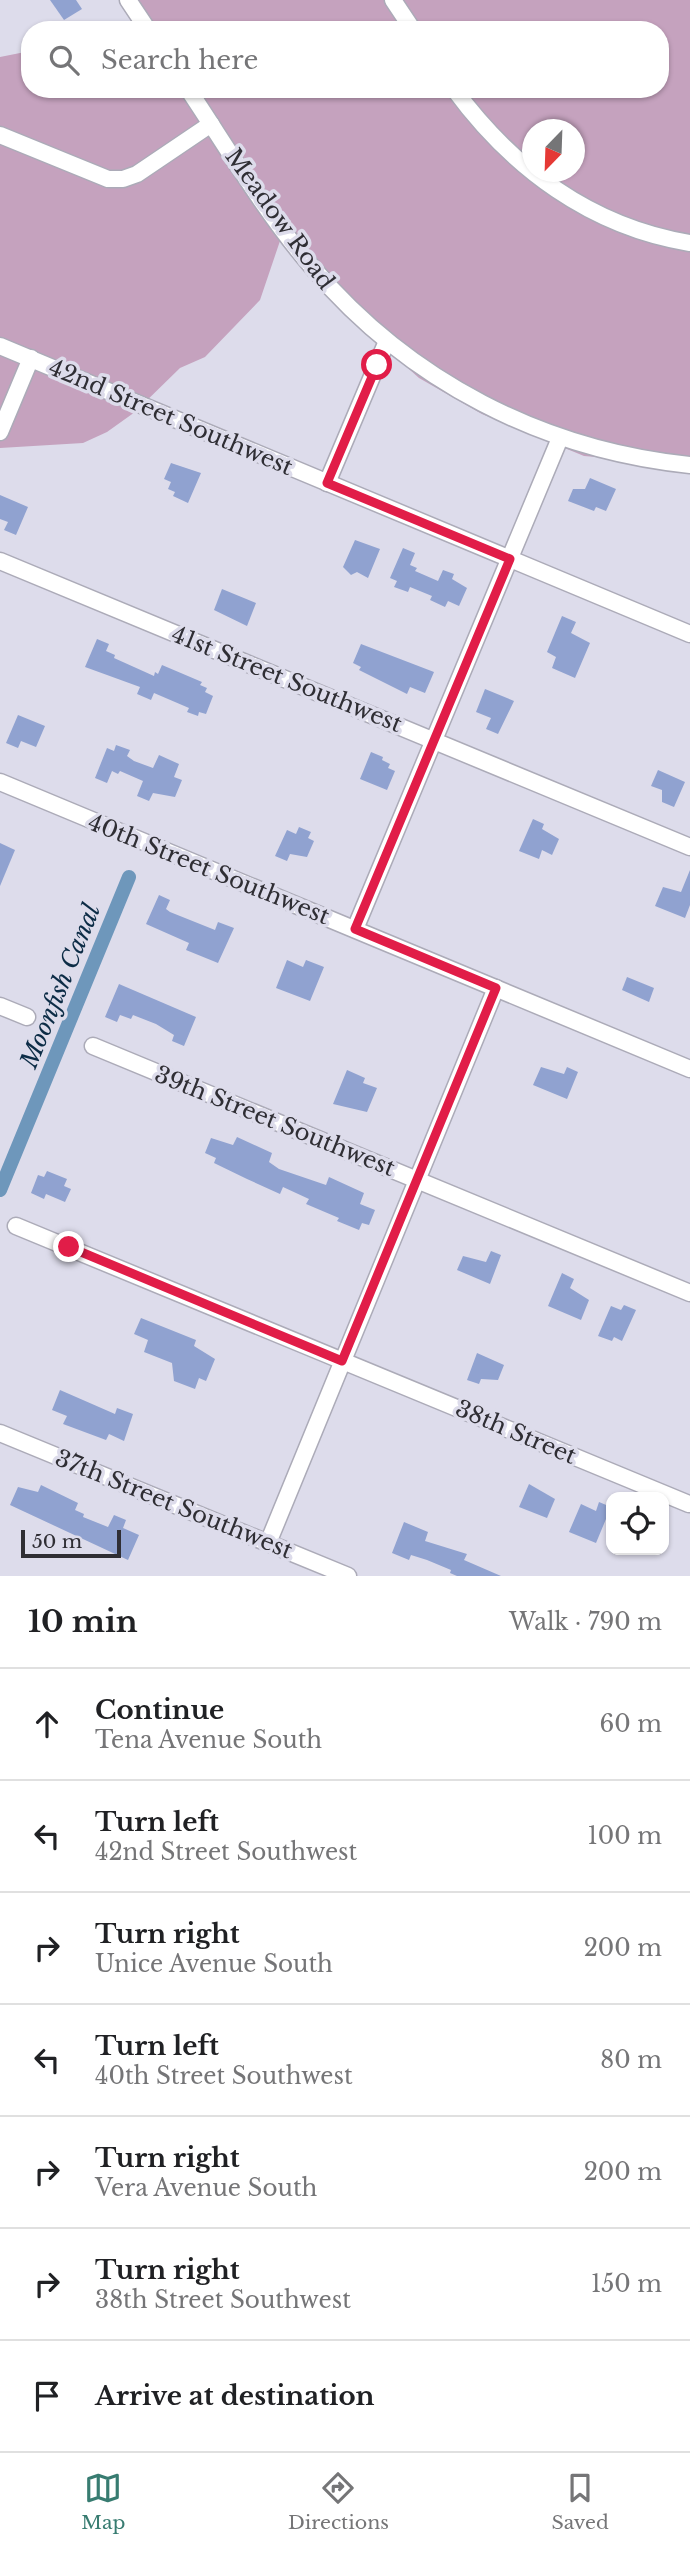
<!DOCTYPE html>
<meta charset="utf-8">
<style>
:root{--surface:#fff;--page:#f2f2f2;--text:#202124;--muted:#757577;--line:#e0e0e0;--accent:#387c71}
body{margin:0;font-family:"Libre Baskerville",serif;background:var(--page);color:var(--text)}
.controls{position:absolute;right:21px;bottom:21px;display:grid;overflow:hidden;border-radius:14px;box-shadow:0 2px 5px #0004}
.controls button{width:63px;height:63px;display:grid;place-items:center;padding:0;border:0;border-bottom:2px solid var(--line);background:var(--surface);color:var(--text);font:35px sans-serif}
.compass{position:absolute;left:522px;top:119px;width:63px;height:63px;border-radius:50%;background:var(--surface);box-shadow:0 2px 5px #0004;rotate:203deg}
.scale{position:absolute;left:21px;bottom:18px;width:100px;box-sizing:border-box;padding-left:7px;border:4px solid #2f2e34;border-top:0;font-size:19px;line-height:24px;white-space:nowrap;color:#2f2e34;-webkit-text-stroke:5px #dddceb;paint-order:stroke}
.stop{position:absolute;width:21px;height:21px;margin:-16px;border:5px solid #e11d48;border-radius:50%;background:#fff}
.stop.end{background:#e11d48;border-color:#fff;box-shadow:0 2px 7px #0008}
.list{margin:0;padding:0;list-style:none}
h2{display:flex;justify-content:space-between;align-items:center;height:91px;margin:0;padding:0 28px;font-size:30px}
h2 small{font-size:23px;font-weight:400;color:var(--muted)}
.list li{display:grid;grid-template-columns:46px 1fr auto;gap:21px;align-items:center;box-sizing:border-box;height:112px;padding:0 28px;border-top:2px solid var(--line)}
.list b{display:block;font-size:26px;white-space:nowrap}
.list p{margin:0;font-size:23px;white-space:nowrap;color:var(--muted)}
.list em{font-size:23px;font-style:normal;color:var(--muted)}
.icon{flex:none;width:38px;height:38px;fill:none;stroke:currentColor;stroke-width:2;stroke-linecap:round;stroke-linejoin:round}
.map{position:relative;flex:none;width:690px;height:1576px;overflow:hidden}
.search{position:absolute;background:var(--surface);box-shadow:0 2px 5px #0004;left:21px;right:21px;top:21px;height:77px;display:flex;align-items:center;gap:18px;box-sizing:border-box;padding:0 24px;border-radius:28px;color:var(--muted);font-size:26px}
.sheet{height:875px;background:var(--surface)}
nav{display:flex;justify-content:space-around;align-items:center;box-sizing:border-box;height:98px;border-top:2px solid var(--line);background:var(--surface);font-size:19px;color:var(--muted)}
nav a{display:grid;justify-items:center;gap:4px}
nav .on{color:var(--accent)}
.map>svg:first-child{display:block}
</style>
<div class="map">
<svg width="690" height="1576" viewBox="0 0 690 1576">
<rect width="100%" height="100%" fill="#dddceb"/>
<path fill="#c5a2be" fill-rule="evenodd" d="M126,0H690V465L584,456L482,414L419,378L362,327L281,238L260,300L205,357L180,368L135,412L107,432L83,443L0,448V57L30,51V89H660V30H145ZM532,130H574V172H532Z"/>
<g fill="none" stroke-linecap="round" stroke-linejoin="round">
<polyline stroke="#6e97bb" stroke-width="14" points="0,1190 129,877"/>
</g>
<g fill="#90a2d0">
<polygon points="50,0 76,0 82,9 64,20"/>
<polygon points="171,463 201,473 188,503 173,496 175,492 168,489 171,482 164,479"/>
<polygon points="590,478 616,489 606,511 596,507 594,511 568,501 573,489 585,489"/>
<polygon points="0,495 28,507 16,535 4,530 8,522 0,519"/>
<polygon points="355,540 380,549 368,578 357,572 351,575 343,567"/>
<polygon points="403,548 415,553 410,565 417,568 415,571 438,581 443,570 454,574 452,579 467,588 459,606 448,601 445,607 430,600 432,596 410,587 408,592 394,587 397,581 390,578"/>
<polygon points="222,589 256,603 247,626 214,610"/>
<polygon points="562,616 576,622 571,633 590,643 575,678 552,668 556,657 547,652"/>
<polygon points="97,639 109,644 106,651 115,655 114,658 154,676 155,672 158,674 162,665 202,682 200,685 207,688 205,692 213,696 206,714 199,712 198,716 187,712 189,708 154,693 151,700 137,694 140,687 85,667"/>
<polygon points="361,644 434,672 425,693 410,687 407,694 359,670 361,667 353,663"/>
<polygon points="485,689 514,701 498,734 486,729 491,718 476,712"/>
<polygon points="18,715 45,726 36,747 21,741 18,748 6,743"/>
<polygon points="116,745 130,750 127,756 134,761 153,768 159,755 179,764 174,777 182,780 175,797 153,793 149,801 137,796 143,781 120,771 118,774 112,771 107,783 95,778 107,748 114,751"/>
<polygon points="371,752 383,757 382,760 390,764 388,768 395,771 387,790 360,779"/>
<polygon points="658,770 685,782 674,807 662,802 662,790 651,786"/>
<polygon points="533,819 544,824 542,829 559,839 552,855 542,850 539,859 519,851"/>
<polygon points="299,827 311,832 308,838 314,841 307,857 290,854 287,861 275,856 287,830 296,834"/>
<polygon points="0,843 15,850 0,886"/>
<polygon points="690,870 690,905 685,918 655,906 663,887 681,892"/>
<polygon points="159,895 170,900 166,909 170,912 215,930 218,922 234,928 218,963 186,950 189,943 146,924"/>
<polygon points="287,960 303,967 306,960 324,967 310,1001 276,988"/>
<polygon points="627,977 654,988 649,1002 622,990"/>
<polygon points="119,984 196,1017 184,1046 172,1041 174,1035 156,1024 133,1015 131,1019 120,1015 117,1022 105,1017"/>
<polygon points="541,1067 564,1074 567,1067 578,1072 567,1099 533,1085"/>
<polygon points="347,1070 365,1078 363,1083 377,1088 367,1112 333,1104"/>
<polygon points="237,1137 272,1153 269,1162 279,1169 326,1185 329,1177 364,1193 360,1204 375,1210 369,1225 362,1223 359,1230 337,1221 339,1218 306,1204 309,1199 283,1187 280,1194 247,1179 214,1163 216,1158 205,1153 211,1138 233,1145"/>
<polygon points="47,1171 67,1179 64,1186 71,1189 65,1202 46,1194 44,1199 31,1193 38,1175 44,1177"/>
<polygon points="491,1251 501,1255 490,1284 457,1270 463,1256 486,1262"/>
<polygon points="562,1273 574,1279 570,1288 589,1300 581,1320 548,1306"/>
<polygon points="624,1305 636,1310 622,1341 614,1337 612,1341 598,1336 611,1306 621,1310"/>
<polygon points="141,1318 196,1340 194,1346 215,1359 206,1381 199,1378 195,1389 174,1381 172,1363 144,1352 148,1340 134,1334"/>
<polygon points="477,1353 504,1365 498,1380 481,1379 479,1384 467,1380"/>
<polygon points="60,1390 115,1414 117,1408 133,1414 124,1441 109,1434 106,1440 63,1424 67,1416 52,1410"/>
<polygon points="529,1484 555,1499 547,1518 519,1507"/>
<polygon points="41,1485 78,1503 75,1510 84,1514 83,1517 108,1527 114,1515 126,1520 123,1528 139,1535 128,1560 10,1505 18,1487 38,1492"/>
<polygon points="599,1502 611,1507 596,1543 569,1532 581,1504 596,1511"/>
<polygon points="404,1522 428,1532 425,1541 467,1554 464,1560 501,1576 457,1576 450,1573 451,1570 427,1560 411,1555 409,1560 392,1553"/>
</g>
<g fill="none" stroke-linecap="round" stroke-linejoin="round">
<defs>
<g id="minor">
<polyline points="128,0 148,30"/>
<polyline points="393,0 413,30"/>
<path d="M188,89C228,149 266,214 313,268C409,381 543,450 690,465"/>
<path d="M454,89C512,168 591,227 690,243"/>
<polyline points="0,135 108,179 123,179 137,174 211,124"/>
<polyline points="0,346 690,634"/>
<polyline points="0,432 31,358"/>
<polyline points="327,483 387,341"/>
<polyline points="0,561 690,847"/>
<polyline points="0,782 690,1069"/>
<polyline points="355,929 560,438"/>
<polyline points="0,1006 27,1017"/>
<polyline points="93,1046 690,1293"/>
<polyline points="16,1226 689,1504"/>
<polyline points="0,1433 348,1576"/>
<polyline points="268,1543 496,988"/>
</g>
</defs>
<use href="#minor" stroke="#acabb8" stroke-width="19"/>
<use href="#minor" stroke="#fff" stroke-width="16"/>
</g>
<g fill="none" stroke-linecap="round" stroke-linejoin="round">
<polyline stroke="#e11d48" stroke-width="9" points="69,1247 342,1361 496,988 355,929 510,559 327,483 377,365"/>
</g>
<g text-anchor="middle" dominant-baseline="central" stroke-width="7" stroke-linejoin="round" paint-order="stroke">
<g font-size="23" fill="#2f2e34" stroke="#dddceb">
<text transform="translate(280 219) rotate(54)">Meadow Road</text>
<text transform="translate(171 417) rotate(23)">42nd Street Southwest</text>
<text transform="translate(287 679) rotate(22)">41st Street Southwest</text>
<text transform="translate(209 869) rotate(22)">40th Street Southwest</text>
<text transform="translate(275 1121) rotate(22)">39th Street Southwest</text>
<text transform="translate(516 1432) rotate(23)">38th Street</text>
<text transform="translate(174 1504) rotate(22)">37th Street Southwest</text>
</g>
<g font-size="24" font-style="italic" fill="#0c2c46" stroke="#dddceb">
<text transform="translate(60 986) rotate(-68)">Moonfish Canal</text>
</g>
</g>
</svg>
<div class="controls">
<button><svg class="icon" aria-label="locate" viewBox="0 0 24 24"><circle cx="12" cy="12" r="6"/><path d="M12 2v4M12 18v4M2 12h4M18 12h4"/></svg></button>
</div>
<svg class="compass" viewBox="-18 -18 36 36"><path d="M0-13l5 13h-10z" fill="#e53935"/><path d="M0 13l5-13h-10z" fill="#757577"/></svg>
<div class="scale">50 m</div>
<div class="stop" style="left:377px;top:365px"></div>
<div class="stop end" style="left:69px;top:1247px"></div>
<div class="search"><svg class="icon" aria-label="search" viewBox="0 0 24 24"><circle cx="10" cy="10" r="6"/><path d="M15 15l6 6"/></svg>Search here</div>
</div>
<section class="sheet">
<h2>10 min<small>Walk · 790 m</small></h2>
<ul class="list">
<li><svg class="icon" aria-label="ahead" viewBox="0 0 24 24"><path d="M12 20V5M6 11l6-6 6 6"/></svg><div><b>Continue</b><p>Tena Avenue South</p></div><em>60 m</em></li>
<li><svg class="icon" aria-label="left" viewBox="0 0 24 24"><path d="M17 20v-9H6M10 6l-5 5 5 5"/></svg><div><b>Turn left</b><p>42nd Street Southwest</p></div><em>100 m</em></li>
<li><svg class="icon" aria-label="right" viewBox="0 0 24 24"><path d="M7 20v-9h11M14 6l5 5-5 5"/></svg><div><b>Turn right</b><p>Unice Avenue South</p></div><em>200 m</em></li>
<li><svg class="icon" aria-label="left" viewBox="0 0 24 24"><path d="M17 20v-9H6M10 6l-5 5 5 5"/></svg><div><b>Turn left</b><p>40th Street Southwest</p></div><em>80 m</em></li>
<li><svg class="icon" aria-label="right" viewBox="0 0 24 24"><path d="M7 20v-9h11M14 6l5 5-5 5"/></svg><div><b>Turn right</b><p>Vera Avenue South</p></div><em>200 m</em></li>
<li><svg class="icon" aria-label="right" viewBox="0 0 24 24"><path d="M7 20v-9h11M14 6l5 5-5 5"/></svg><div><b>Turn right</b><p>38th Street Southwest</p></div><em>150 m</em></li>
<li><svg class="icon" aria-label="arrive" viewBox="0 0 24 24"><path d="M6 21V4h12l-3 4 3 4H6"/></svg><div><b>Arrive at destination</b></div></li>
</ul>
</section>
<nav>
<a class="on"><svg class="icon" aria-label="map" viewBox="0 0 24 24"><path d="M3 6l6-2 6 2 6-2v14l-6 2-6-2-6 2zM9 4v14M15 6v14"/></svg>Map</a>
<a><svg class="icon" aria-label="directions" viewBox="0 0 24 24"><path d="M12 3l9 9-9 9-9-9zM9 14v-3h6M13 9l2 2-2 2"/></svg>Directions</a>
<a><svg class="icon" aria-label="saved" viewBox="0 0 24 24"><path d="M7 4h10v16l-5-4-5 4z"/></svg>Saved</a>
</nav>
